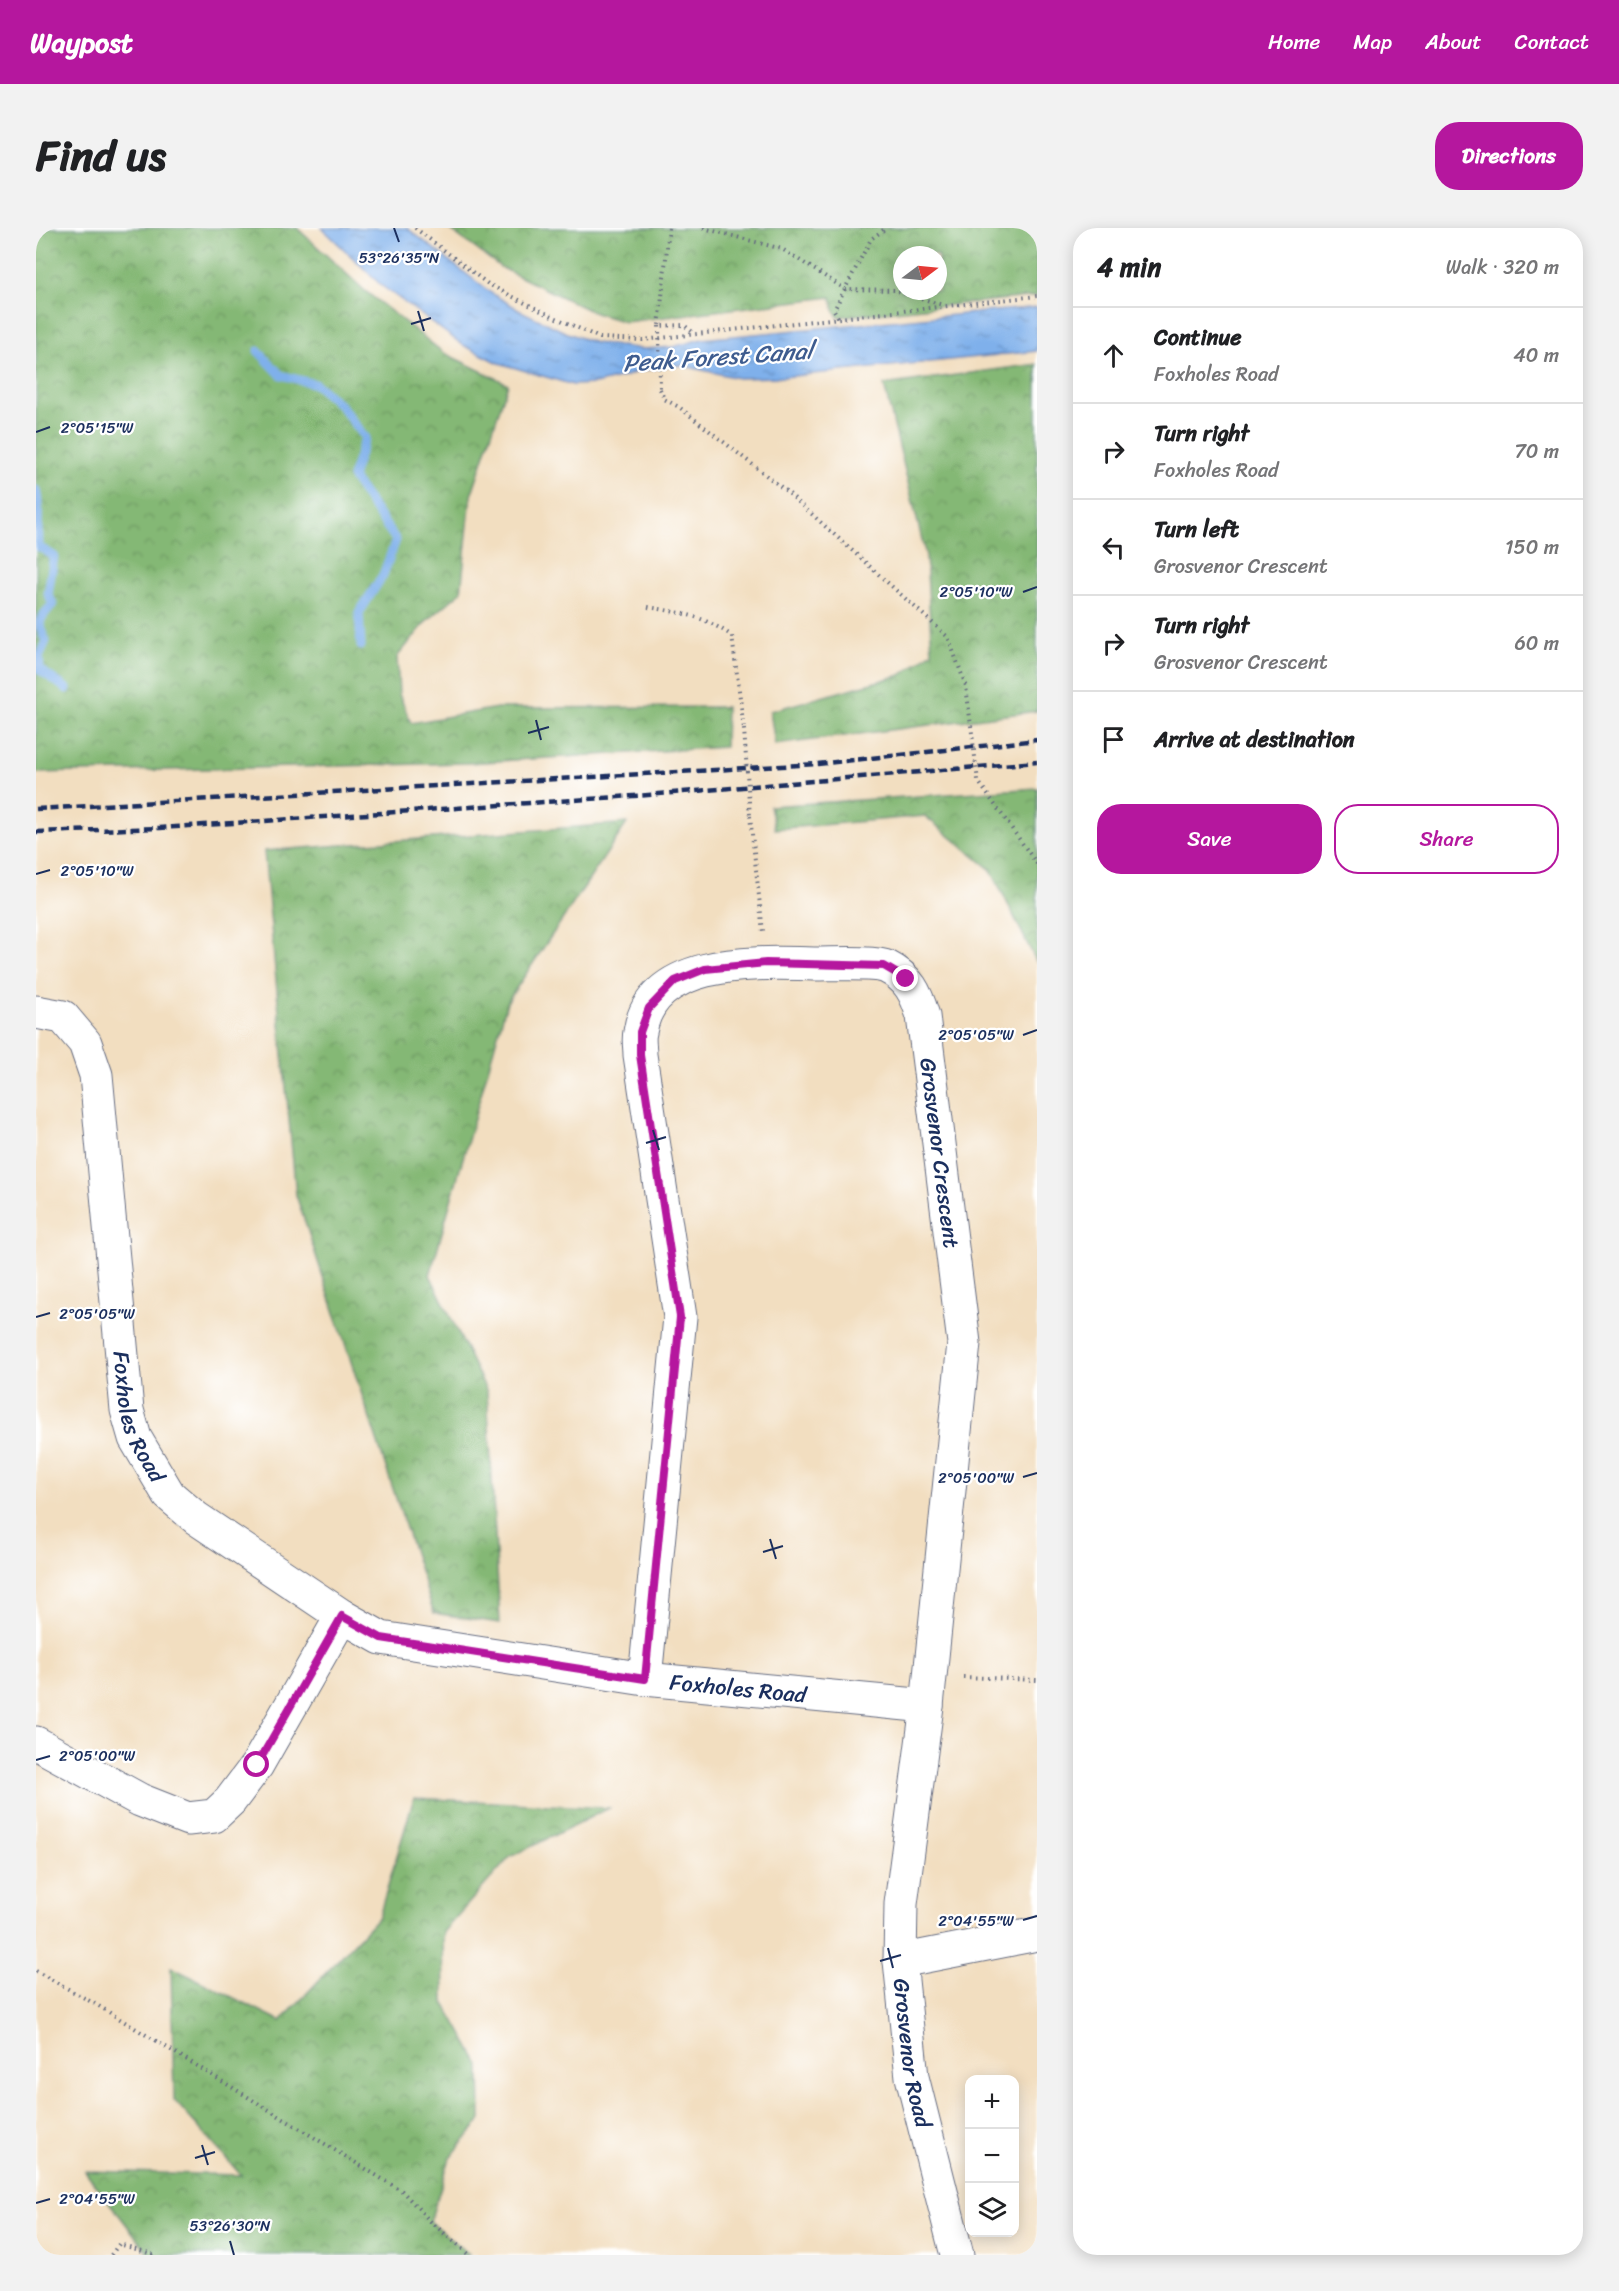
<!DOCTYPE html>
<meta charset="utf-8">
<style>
:root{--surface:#fff;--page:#f2f2f2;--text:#202124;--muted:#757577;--line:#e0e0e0;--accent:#b5179e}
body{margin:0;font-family:Sriracha,sans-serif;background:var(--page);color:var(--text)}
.controls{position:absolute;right:18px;bottom:18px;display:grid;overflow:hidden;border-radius:12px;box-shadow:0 3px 15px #0003}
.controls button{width:54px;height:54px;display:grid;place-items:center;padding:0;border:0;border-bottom:2px solid var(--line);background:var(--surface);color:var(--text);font:30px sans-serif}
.compass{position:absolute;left:857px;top:18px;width:54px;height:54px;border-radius:50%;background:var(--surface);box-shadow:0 3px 15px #0003;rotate:74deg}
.stop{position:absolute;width:18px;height:18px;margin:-14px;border:4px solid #b5179e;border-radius:50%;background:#fff}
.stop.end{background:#b5179e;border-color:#fff;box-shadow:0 2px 6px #0008}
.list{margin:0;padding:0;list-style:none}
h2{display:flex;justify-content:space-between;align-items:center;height:78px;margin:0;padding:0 24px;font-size:26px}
h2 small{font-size:20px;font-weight:400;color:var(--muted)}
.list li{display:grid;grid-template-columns:39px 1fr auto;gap:18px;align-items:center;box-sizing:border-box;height:96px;padding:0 24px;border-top:2px solid var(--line)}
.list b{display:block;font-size:22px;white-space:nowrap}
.list p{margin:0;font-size:20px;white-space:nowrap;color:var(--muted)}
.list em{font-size:20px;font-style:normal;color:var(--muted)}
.actions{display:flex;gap:12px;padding:18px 24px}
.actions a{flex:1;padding:14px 0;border:2px solid var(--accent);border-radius:24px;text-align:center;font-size:21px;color:var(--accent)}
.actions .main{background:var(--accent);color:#fff}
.icon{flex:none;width:33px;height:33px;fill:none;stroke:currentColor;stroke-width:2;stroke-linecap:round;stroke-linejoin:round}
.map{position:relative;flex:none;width:1001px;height:2027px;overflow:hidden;border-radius:24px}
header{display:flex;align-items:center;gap:36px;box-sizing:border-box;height:84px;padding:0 30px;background:var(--accent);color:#fff}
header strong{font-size:28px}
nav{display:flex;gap:33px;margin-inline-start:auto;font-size:21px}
.intro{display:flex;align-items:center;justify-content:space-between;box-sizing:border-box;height:144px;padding:0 36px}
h1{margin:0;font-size:42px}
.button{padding:15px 27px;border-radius:24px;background:var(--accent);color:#fff;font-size:21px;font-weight:700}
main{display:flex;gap:36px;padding:0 36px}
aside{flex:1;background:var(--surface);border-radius:24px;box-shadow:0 3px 15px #0003}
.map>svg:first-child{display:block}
</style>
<header>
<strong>Waypost</strong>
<nav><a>Home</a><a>Map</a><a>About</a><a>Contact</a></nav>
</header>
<div class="intro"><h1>Find us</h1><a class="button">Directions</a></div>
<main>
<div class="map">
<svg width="1001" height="2027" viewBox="0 0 1001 2027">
<defs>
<pattern id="forest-crowns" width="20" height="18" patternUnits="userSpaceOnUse" patternTransform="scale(1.5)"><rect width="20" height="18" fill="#84b874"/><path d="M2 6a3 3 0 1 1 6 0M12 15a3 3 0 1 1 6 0" fill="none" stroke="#6b9662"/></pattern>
<pattern id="water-ripples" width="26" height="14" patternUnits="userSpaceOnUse" patternTransform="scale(1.5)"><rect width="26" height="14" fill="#7fb0eb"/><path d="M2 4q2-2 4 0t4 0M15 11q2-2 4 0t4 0" fill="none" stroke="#6790c2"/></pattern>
</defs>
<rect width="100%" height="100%" fill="#fff"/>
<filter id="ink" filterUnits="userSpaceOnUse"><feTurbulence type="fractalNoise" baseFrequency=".0167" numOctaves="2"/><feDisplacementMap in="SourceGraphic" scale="12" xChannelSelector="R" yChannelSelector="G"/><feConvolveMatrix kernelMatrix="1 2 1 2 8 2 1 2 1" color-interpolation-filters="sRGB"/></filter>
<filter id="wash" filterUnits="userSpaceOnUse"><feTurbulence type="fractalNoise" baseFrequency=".008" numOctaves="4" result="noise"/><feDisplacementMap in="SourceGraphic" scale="24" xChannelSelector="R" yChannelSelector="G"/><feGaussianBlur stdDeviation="1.35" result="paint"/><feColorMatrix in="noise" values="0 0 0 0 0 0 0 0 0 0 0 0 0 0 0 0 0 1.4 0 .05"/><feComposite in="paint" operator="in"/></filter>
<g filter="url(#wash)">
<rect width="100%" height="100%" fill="#f2dec0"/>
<g fill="url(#forest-crowns)" stroke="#507469" stroke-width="1.5" fill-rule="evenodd">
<polygon points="0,0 261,0 328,62 408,125 472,156 435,268 425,364 390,394 361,429 363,466 375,495 461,480 690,479 689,519 432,535 0,545"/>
<path d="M412,0H1001V68L802,89L798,82L795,69L589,94L559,85L466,40ZM866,27H902V63H866Z"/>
<polygon points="1001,136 1001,483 739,517 734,483 865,447 896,424 890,328 848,157"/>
<polygon points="1001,560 1001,735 955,642 889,588 739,601 734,578"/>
<polygon points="591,595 471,774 394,1047 451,1164 464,1395 398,1385 260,967 228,623"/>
<polygon points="378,1570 573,1580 474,1629 407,1704 408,1774 444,1838 445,1892 414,1930 394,1993 433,2027 114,2027 49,1943 205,1947 138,1872 135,1739 245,1793 343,1688"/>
</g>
<polygon fill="url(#water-ripples)" stroke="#4d70a4" stroke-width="1.5" points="286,0 371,0 455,65 487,84 529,104 559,115 608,121 637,119 666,111 1001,79 1001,123 747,149 702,150 644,137 602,143 591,148 559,156 537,157 463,135 427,117 346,58"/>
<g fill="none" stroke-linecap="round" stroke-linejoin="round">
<g stroke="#7fb0eb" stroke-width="9">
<polyline points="222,123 245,147 279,156 305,178 329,210 316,249 360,312 347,347 323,385 325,418"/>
<path d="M0,262C5,281 0,300 3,319L18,328L12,366L17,376C3,391 0,394 10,413L3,429L4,442L31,461"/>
</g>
</g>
</g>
<g filter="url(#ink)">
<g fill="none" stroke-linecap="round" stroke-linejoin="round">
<defs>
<g id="minor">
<path id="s1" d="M0,784L27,789L49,815L60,847L91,1182L99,1210L133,1267L160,1290L306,1388L345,1410L609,1451L891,1478"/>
<path id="s2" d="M609,1451L644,1089L604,827C604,819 602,811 604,804C616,727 725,735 783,736C797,736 840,734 851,739C873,750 880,765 887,788L928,1115L891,1478L865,1676L864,1733L876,1849L921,2027"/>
<polyline points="0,1515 104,1572 152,1591 178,1588 194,1573 221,1537 306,1388"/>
<polyline points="864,1733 1001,1706"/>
</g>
</defs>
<use href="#minor" stroke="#666c80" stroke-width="35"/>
<g stroke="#666c80" stroke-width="4" stroke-dasharray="1.5 4.5" stroke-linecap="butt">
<polyline points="379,0 452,56 503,82 564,110 607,112 1001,68"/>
<polyline points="633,0 623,98 648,97 659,106"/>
<polyline points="667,0 746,21 809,61 859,62 907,77"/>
<polyline points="802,89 798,82 835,11 850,0"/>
<polyline points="624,161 628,171 643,179 749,262 912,409 930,458 942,553 1001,636"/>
<path d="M612,379C646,385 666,387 696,408L708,501"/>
<polyline points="714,588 727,704"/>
<polyline points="927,1449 1001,1452"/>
<polyline points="0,1743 61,1777 366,1963 394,1993 433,2027"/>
<polyline points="75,2027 83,2016 120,2027"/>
</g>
<use href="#minor" stroke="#fff" stroke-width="33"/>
<g stroke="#1b2f5e" stroke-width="4.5" stroke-dasharray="9 4.5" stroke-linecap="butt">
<polyline points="0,581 781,536 1001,512"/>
<polyline points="0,604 124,600 612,567 1001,534"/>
</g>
<g stroke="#666c80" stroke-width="4" stroke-dasharray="1.5 4.5" stroke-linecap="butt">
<polyline points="623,98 624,161"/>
<polyline points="708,501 714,588"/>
</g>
</g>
</g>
<g fill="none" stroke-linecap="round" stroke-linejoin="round" filter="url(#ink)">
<polyline stroke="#b5179e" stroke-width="8" points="221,1537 306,1388 345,1410 609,1451 644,1089 604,827 604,804 613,780 639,753 669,741 730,735 848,738 870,751"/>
</g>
<path fill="none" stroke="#1b2f5e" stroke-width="2" d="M358,0L363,14M382,83L388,103M375,96L395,90M0,204L14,199M987,364L1001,359M500,492L505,512M492,505L513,499M0,646L14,642M987,807L1001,802M617,902L623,922M610,915L630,909M0,1089L14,1085M987,1249L1001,1245M734,1311L740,1331M727,1324L747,1318M0,1532L14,1528M987,1692L1001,1688M852,1720L857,1740M844,1733L865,1727M166,1917L172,1937M159,1930L179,1924M0,1975L14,1971M194,2013L198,2027"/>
<g text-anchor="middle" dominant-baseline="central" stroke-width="4.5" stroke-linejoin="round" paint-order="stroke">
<g font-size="22" fill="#1b2f5e" stroke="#fff">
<text stroke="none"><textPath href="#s2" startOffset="1131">Grosvenor Crescent</textPath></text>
<text stroke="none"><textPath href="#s1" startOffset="441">Foxholes Road</textPath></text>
<text stroke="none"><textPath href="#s1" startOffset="1144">Foxholes Road</textPath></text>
<text stroke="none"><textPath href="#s2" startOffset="2037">Grosvenor Road</textPath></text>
</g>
<g font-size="24" font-style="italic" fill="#3e5c8f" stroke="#fff">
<text transform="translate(682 129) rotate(-4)">Peak Forest Canal</text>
</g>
</g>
<g font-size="15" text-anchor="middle" fill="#1b2f5e" stroke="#fff" stroke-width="4.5" stroke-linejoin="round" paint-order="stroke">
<text x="363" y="35">53°26'35"N</text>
<text x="61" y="205">2°05'15"W</text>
<text x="940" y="369">2°05'10"W</text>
<text x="61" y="648">2°05'10"W</text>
<text x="940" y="812">2°05'05"W</text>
<text x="61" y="1091">2°05'05"W</text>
<text x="940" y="1255">2°05'00"W</text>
<text x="61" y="1533">2°05'00"W</text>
<text x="940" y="1698">2°04'55"W</text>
<text x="61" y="1976">2°04'55"W</text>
<text x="194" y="2003">53°26'30"N</text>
</g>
</svg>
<div class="controls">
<button>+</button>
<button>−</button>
<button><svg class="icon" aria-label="layers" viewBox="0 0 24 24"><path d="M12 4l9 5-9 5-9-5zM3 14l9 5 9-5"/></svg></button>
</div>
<svg class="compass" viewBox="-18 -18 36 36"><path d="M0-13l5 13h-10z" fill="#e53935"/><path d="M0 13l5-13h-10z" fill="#757577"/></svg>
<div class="stop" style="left:221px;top:1537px"></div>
<div class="stop end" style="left:870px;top:751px"></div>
</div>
<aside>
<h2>4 min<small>Walk · 320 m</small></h2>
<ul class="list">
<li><svg class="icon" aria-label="ahead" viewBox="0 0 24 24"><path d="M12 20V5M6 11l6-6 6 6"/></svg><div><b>Continue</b><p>Foxholes Road</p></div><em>40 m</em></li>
<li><svg class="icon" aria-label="right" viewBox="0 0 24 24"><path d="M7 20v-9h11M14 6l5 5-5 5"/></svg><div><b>Turn right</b><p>Foxholes Road</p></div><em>70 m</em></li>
<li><svg class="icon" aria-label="left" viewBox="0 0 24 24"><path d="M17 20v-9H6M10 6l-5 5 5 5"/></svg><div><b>Turn left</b><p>Grosvenor Crescent</p></div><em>150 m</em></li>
<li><svg class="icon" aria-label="right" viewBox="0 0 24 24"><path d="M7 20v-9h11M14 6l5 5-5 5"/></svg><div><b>Turn right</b><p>Grosvenor Crescent</p></div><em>60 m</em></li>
<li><svg class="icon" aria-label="arrive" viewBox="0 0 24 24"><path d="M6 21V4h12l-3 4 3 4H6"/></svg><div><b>Arrive at destination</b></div></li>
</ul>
<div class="actions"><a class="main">Save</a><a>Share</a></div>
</aside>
</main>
